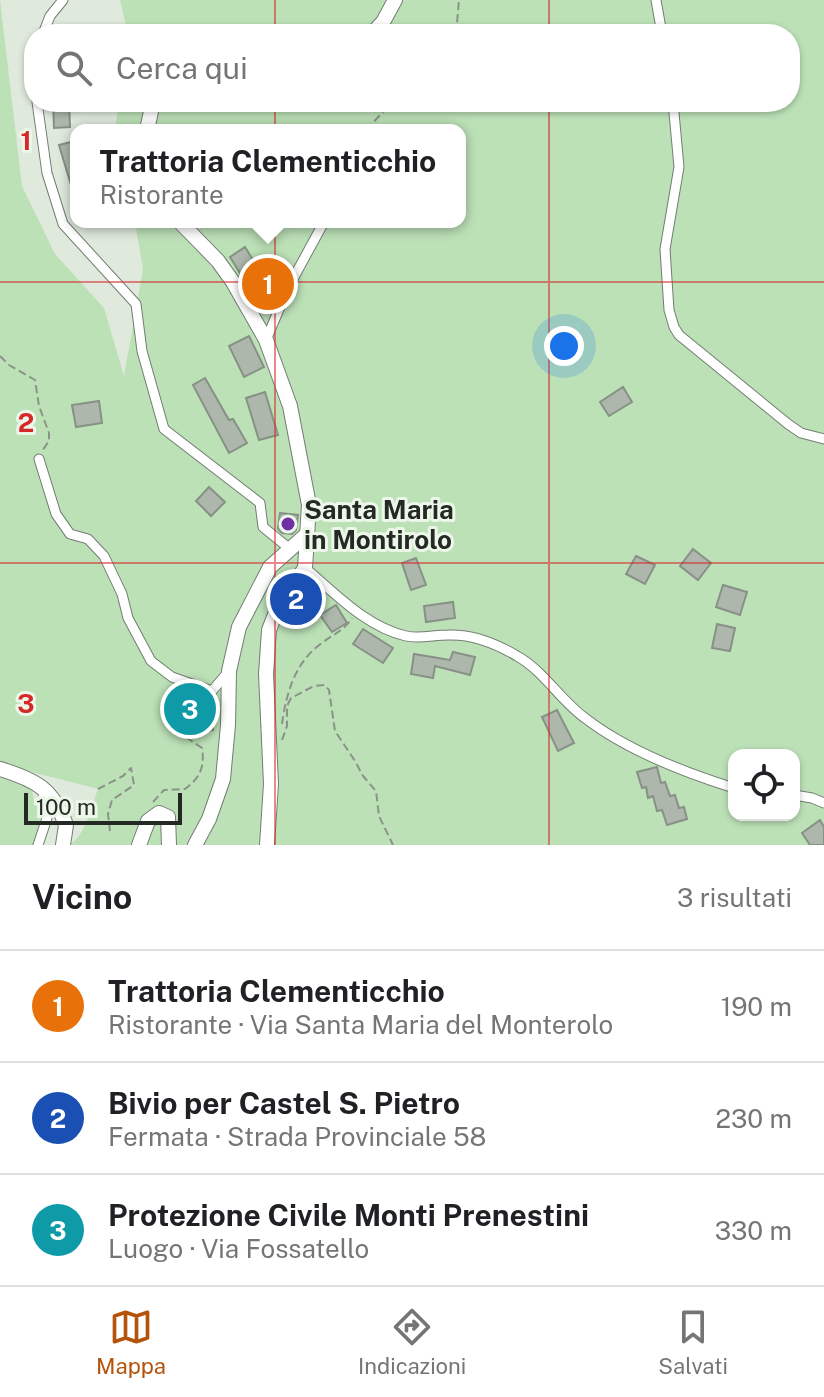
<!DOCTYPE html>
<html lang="it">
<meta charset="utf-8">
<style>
:root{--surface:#fff;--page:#f6f6f6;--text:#202124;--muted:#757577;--line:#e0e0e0;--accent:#b45309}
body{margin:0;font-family:"Public Sans",sans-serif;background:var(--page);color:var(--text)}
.controls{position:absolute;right:24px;bottom:24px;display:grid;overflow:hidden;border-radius:16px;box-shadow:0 2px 6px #0004}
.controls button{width:72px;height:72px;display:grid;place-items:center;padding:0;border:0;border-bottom:2px solid var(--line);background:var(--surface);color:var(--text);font:40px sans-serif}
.scale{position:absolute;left:24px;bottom:20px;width:158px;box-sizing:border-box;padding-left:8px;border:4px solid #252924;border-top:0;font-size:22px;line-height:28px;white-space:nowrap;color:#252924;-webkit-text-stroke:6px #ecf7ea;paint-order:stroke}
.you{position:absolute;left:564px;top:346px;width:28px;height:28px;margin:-20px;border:6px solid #fff;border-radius:50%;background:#1a73e8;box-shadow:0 0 0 12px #1a73e833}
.badge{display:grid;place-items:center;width:52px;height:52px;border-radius:50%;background:var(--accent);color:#fff;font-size:26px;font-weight:700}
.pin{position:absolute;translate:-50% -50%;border:4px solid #fff;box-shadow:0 2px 8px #0006}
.popup{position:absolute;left:70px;top:124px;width:396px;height:104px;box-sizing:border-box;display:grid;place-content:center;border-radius:16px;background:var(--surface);filter:drop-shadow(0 2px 6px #0005);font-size:26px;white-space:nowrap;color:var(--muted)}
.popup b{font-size:30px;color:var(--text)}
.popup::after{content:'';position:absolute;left:50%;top:100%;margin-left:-16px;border:16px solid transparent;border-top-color:var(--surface)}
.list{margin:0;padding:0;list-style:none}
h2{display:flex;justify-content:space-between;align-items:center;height:104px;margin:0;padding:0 32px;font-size:34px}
h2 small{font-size:26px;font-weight:400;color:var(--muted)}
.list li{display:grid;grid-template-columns:52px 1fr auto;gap:24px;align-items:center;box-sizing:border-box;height:112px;padding:0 32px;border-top:2px solid var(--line)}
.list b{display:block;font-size:30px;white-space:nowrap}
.list p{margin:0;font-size:26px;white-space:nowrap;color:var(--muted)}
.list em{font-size:26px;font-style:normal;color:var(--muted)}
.icon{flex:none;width:44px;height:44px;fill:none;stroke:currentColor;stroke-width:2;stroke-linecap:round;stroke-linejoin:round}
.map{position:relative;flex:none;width:824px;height:845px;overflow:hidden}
.search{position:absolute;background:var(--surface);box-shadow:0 2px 6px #0004;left:24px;right:24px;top:24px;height:88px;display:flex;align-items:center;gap:20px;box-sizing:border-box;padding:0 28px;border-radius:32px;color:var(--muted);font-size:30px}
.sheet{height:440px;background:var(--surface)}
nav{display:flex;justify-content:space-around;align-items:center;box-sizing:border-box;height:112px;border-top:2px solid var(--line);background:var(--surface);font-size:22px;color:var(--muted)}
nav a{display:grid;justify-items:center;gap:4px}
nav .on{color:var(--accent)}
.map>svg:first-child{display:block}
</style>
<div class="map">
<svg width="824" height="845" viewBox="0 0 824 845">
<rect width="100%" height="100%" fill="#dfeadd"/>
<g fill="#bce1b7" fill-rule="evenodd">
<path d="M0,0L22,186L55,254L104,308L124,376L143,269L135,222H460V130H115L119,102H790V34H128L120,0H824V845H69C86,835 91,807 98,789L0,764ZM734,755H794V815H734Z"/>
<polygon points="0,773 39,790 32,792 36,806 43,804 34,845 0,845"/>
</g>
<g fill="#adb7ab" stroke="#879186" stroke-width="2">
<polygon points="53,102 69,102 70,127 54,128"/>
<polygon points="71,142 76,158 76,195 74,195 59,145"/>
<polygon points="245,247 263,276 273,269 282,283 262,298 249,278 245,281 230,257"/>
<polygon points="249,336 264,367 244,377 229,346"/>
<polygon points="205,378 229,420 233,419 247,443 229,453 193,385"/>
<polygon points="623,387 632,402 609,416 600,402"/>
<polygon points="265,392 278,435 259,440 246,398"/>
<polygon points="99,401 102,423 76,427 72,405"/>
<polygon points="209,487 225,502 211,516 196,501"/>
<polygon points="280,513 298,515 296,530 292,534 282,533 278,529"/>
<polygon points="693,549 711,563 698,580 680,566"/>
<polygon points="636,556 655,565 645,584 626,574"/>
<polygon points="416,558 426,585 411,590 402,563"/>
<polygon points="723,585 747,592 740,615 716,607"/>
<polygon points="453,602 455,618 426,622 424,606"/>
<polygon points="336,605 347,623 332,632 320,615"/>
<polygon points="717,624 735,628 730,651 712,648"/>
<polygon points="363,629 393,648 383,663 353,644"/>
<polygon points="453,652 475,657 470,675 435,666 433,678 411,674 414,654 450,660"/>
<polygon points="181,701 199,702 198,718 213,716 213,730 199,733 197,720 183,720"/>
<polygon points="557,710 574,743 558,751 542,717"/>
<polygon points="657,767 661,783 665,782 670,796 675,795 679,808 684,807 687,819 667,825 662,810 657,811 653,796 648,798 646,787 642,788 637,772"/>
<polygon points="820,820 824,827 824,845 810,845 802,833"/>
</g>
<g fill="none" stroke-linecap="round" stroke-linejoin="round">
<defs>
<g id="street">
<polyline points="656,0 662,34"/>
<polyline points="43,34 50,16 63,0"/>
<polyline points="37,102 47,173 63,224 136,304 142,351 164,429 260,503 263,527 290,549"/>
<polyline points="673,102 679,167 665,249 669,310 674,327 679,335 788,424 801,433 824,439"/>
<polyline points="266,340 288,288 324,222"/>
<polyline points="39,459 56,514 70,534 88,539 104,556 122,594 128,618 151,661 172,677 212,691 229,671"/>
<path d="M305,568C335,593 366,627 406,636C419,639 434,635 448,635C472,634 497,644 517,656C544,671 560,700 585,718C625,749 686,773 734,788"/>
<polyline points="794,795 812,798 824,803"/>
<polyline points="38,845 47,818 43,791"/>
</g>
<g id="secondary">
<polyline points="372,34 383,22 395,0"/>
<polyline points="147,130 153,102"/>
<polyline points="180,222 218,261 233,282 266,340 290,406 309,505 305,568 278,607 269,630 266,674 271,784 267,845"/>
<path d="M0,769C36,780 53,789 66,825L63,845"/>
<polyline points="139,845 148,821 159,813 168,817 169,845"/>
<polyline points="195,845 209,819 223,779 228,725 229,671 239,627 270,567 306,535"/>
</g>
</defs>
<use href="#street" stroke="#737d72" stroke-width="11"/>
<use href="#secondary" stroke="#737d72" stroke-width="16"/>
<g stroke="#8b9389" stroke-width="2" stroke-dasharray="8 4" stroke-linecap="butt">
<polyline points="456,34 459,0"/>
<polyline points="366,130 384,111 386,102"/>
<polyline points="0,356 9,365 35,380 39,406 49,433 49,441 42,451"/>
<path d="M282,724C286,695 294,665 318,646C331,635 343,632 352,618"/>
<polyline points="282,740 287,726 287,706 291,698 314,686 325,685 329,690 335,731 355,761 363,776 376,791 379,816 393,845"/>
<polyline points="98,789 123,776 131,768 134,785 112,800 108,814 110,831"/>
<path d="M153,802L164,790L185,789C200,778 205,767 202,748L183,735L181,731L183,726L197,721L208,700"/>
</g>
<use href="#street" stroke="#fff" stroke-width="9"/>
<use href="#secondary" stroke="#fff" stroke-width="14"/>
</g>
<path fill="none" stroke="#d62828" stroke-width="2" stroke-opacity="0.55" d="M275,0V34M549,0V34M275,102V845M549,102V845M0,282H824M0,563H824"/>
<circle fill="#712fa4" stroke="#ecf7ea" stroke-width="3" cx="288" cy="524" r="8"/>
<g text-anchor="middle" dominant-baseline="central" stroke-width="6" stroke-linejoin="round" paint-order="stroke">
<g font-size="26" font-weight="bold" fill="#252924" stroke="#ecf7ea" text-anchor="start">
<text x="304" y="509">Santa Maria<tspan x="304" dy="30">in Montirolo</tspan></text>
</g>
</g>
<g font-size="26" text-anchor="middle" font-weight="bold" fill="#d62828" stroke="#ecf7ea" stroke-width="6" stroke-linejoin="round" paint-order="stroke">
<text x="26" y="150">1</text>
<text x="26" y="432">2</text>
<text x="26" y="713">3</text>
</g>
</svg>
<div class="controls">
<button><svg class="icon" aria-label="locate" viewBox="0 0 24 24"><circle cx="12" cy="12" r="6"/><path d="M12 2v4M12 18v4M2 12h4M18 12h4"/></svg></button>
</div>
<div class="scale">100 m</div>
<div class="you"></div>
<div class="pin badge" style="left:268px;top:284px;background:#e8710a">1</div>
<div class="popup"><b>Trattoria Clementicchio</b>Ristorante</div>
<div class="pin badge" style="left:296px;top:599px;background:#1a4fb4">2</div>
<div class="pin badge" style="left:190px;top:709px;background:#0f9aa8">3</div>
<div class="search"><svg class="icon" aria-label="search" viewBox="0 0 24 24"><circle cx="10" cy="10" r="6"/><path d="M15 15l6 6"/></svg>Cerca qui</div>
</div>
<section class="sheet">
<h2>Vicino<small>3 risultati</small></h2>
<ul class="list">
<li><span class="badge" style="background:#e8710a">1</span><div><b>Trattoria Clementicchio</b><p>Ristorante · Via Santa Maria del Monterolo</p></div><em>190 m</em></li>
<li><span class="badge" style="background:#1a4fb4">2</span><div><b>Bivio per Castel S. Pietro</b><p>Fermata · Strada Provinciale 58</p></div><em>230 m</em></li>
<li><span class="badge" style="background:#0f9aa8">3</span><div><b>Protezione Civile Monti Prenestini</b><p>Luogo · Via Fossatello</p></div><em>330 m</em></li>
</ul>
</section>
<nav>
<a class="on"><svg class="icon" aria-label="map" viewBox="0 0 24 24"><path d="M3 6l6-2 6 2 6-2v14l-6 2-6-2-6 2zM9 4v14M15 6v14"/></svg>Mappa</a>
<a><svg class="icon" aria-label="directions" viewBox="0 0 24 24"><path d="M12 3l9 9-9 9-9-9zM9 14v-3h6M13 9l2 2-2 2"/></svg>Indicazioni</a>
<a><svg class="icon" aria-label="saved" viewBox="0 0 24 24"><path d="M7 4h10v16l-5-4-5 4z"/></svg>Salvati</a>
</nav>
